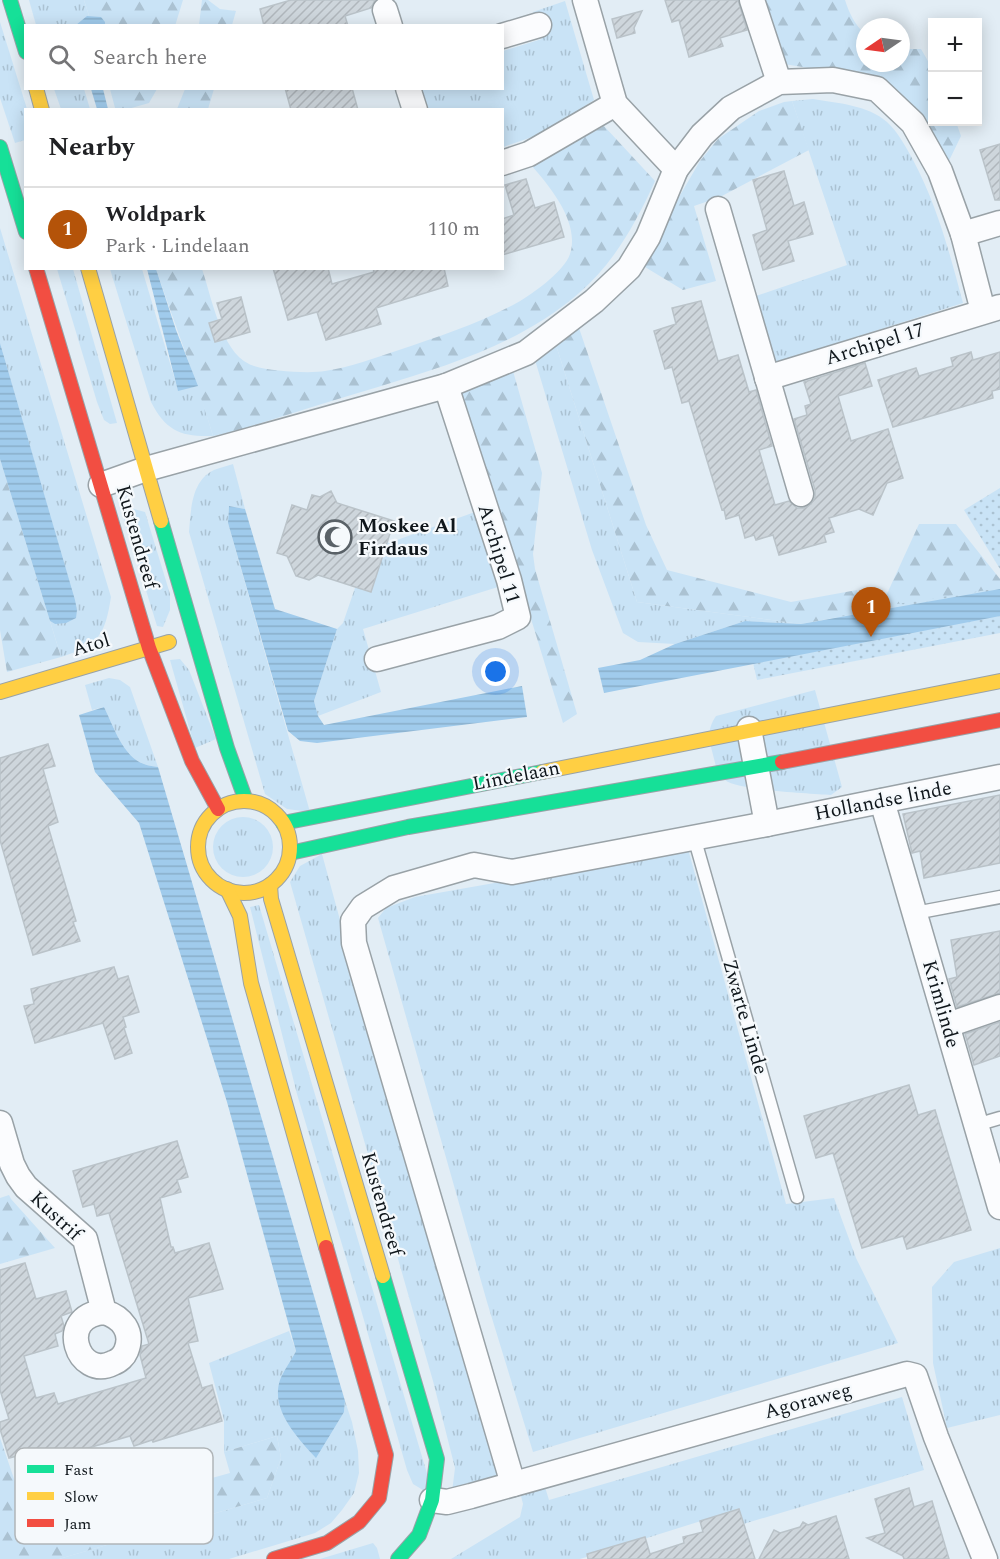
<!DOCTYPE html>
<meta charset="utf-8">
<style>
:root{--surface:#fff;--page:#f2f2f2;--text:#202124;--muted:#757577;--line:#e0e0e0;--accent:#b45309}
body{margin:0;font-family:Spectral,serif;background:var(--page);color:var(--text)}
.controls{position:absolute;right:18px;top:18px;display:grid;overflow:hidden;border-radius:0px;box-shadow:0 3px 15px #0003}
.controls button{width:54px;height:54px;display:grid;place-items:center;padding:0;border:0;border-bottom:2px solid var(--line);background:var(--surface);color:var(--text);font:30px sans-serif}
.compass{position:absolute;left:856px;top:18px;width:54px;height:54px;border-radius:50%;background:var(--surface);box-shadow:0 3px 15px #0003;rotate:257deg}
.you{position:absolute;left:496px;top:672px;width:21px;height:21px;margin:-15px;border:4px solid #fff;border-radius:50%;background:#1a73e8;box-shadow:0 0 0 9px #1a73e833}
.badge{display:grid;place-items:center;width:39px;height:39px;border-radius:50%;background:var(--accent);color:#fff;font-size:20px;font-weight:700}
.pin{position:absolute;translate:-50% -50px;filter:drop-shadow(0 2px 3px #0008)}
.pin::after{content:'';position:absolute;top:32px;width:21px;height:18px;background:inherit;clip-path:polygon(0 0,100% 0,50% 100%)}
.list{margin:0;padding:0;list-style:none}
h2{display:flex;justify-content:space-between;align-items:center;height:78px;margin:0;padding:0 24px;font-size:26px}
h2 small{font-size:20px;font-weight:400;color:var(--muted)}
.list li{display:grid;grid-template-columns:39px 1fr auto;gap:18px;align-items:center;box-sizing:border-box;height:84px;padding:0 24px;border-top:2px solid var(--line)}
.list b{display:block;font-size:22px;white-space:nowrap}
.list p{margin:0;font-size:20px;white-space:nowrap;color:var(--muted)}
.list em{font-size:20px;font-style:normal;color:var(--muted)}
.icon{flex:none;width:33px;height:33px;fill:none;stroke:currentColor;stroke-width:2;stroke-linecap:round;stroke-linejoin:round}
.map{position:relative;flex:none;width:1000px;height:1559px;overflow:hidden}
.search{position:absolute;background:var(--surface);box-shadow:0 3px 15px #0003;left:24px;top:24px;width:480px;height:66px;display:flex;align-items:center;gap:15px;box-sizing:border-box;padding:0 21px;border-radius:0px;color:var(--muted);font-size:22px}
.panel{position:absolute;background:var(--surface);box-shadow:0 3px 15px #0003;left:24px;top:108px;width:480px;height:162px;border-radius:0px}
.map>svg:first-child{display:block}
</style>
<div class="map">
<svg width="1000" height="1559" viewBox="0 0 1000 1559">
<defs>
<pattern id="grass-tufts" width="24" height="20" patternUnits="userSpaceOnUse" patternTransform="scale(1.5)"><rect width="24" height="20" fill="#c9e3f6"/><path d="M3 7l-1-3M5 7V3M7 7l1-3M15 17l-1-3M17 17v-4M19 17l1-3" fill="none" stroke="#abc2d2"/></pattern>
<pattern id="forest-firs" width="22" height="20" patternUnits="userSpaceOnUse" patternTransform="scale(1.5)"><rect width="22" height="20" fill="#c9e3f6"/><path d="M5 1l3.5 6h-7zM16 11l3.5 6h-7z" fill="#abc2d2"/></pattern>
<pattern id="park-dots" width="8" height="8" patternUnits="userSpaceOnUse" patternTransform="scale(1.5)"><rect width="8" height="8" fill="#c9e3f6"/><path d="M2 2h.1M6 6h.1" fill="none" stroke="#abc2d2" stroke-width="1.8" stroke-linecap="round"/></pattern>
<pattern id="water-rules" width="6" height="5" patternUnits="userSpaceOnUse" patternTransform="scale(1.5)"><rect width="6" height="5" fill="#a0cbec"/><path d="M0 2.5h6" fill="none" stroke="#89aeca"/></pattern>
<pattern id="building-hatch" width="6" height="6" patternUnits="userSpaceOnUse" patternTransform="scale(1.5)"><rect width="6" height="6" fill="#ced6dc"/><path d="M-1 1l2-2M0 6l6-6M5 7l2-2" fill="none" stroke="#b0b7bc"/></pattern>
</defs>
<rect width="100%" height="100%" fill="#e2edf5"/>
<g fill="url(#grass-tufts)">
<polygon points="29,0 84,0 91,22 76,25 36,25"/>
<polygon points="565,1 594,100 544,133 503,147 502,110 425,109 418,89 502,88 503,51 542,39 533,12"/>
<polygon points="0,22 27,109 25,140 15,143 0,98"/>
<polygon points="54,89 84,89 90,109 61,109"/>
<path d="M813,99C837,103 868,105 887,122C898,132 906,147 913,160C937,205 950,254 963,303L768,365L747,299L847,265L792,101Z"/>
<path d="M0,228L111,597C105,635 99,645 61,657L50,621L55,624L77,610L0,343Z"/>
<polygon points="57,269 73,269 117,423 110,424 104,420 97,402"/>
<path d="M110,269H142L178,390L198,386L213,436C181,437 166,431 151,402Z"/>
<polygon points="556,345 637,602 801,624 745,621 675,644 638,642 623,633 592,550 535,360"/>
<path d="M233,464L245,509L229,506L228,523L310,812L287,809L265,794L189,532C191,510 191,481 214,470C219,468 227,466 233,464Z"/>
<polygon points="130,508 145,512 170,594 170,610 163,627 157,626 123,516"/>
<polygon points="475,512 498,587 363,629 381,692 318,716 314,701 337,629 343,623 367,553 372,549"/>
<polygon points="180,659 189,670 216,739 195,748 170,660"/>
<path d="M109,678L120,680L130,687L158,767C154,766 149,766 144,764C123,757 113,725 104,707L92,710L85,685Z"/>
<path d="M815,690L842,787L831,795C810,793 739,791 725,780C716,774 715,761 712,751C708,737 708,728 716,716Z"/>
<circle cx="243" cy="847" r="30"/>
<polygon points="688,849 786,1204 834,1198 856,1258 898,1343 533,1452 487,1302 378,918 386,908 415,897"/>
<polygon points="322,854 387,1092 498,1465 496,1478 452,1492 455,1468 433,1381 290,882 300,866"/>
<polygon points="259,905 431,1487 423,1490 413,1484 407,1470 349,1268 297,1094 250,907"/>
<polygon points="1000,1248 1000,1415 947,1428 933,1363 932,1287 954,1262"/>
<polygon points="289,1331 296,1351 280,1382 344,1412 345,1401 352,1422 358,1451 359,1473 354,1493 342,1510 331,1523 315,1533 229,1559 59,1559 267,1498 281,1458 277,1436 224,1452 224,1420 209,1363"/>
<polygon points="902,1397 924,1470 740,1525 736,1510 580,1559 451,1559 520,1517 523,1504 520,1492 545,1487 549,1500"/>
<polygon points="373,1543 377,1548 380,1559 320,1559"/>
</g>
<g fill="url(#forest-firs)">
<polygon points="84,0 183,0 175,26 92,25"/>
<polygon points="202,0 208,0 220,9 236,11 232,25 199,25"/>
<path d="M763,0H845C849,13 855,25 865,34V63H901V49H921L932,68V122H956L961,136L945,169L845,74L784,64Z"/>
<polygon points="110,89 110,88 157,89 149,103 128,109 110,109 115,108"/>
<polygon points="185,89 214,89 208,109 177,109"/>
<polygon points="792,101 809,150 720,197 694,206 716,281 683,290 640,264 700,161 718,139 759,111 784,102"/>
<path d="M604,126L655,181C636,223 614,263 579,293C522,343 449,365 378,387C332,401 285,415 239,430L213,436C196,379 175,325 156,269H202C211,295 221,351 249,364C263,371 309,374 325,371C351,367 375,358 399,350C438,337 477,324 513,305C529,297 565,271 570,254C580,223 551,188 532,166Z"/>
<polygon points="579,328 646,525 667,570 791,602 857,590 861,613 801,624 637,602 556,345"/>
<polygon points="513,371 542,473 533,554 535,569 577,714 563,723 461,391 491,381"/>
<polygon points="0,459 61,657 7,672 0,630"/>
<polygon points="919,524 956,524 1000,579 1000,589 880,609"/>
<polygon points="9,1195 11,1199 55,1248 0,1264 0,1198"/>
<polygon points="277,1436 281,1458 267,1498 59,1559 0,1559 0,1438 31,1528 230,1473 224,1452"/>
</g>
<g fill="url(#park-dots)">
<polygon points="1000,488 1000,569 964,510"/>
<polygon points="1000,588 1000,633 757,680 748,641 871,608"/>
</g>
<g fill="url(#water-rules)">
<polygon points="87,16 101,17 105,22 105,25 76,25"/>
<polygon points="91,89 103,89 108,109 97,109"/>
<polygon points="147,269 156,269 176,330 198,386 178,391"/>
<polygon points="0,343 75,600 77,610 76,618 66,623 55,624 50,621 0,459"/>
<polygon points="229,506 245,509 275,609 337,629 314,701 318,716 324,725 522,686 527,717 317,743 300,741 288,731 228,523"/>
<polygon points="1000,589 1000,616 604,693 598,668 640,660 675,644 745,621 801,624"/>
<path d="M104,707C113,725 123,757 144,764C149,766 154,766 158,767L345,1401L344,1412L316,1458C298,1438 270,1410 280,1380C284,1370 291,1361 296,1351L227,1102L139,823L95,772L79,715Z"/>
</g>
<g fill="url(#building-hatch)" stroke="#bac3c9" stroke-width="1.5">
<polygon points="291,0 375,0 371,8 345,16 348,26 264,26 260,9"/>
<polygon points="665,0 738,0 747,30 720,38 723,46 689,57 679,20 672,22"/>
<polygon points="642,11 634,28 635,33 617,38 612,19"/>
<polygon points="285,88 352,88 358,110 291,110"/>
<polygon points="1000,144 1000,200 995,200 980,150"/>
<polygon points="784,171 794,206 804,202 813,234 788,241 794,261 763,270 753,235 767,230 753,180"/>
<polygon points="526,179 535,208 554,202 564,237 502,255 502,219 514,215 505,185"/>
<polygon points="273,268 328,268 332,284 374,272 373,268 444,268 448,286 376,308 381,324 326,340 317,312 288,320"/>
<polygon points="241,297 250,332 215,342 209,323 222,319 217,303"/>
<polygon points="701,301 718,361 738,355 749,392 756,390 772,446 759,450 775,505 789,501 797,508 804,508 811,504 815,497 815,490 794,419 807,415 805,406 811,404 804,382 865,363 872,386 838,396 851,441 888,429 903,478 887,483 873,515 859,509 829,518 834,532 824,535 826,542 779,555 773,535 756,540 754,535 745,538 739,515 726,519 724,509 722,510 689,401 682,403 672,367 665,369 654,331 676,324 672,308"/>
<polygon points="971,352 973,360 1000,352 1000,389 992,391 993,398 893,427 878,380 916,368 919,376 953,366 951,358"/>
<polygon points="331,491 337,503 394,521 371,592 318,575 309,580 296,576 287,556 277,553 292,505 307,510 312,495 320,497"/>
<polygon points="48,744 55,766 43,769 58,822 48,826 76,921 73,922 80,941 33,955 0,840 0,758"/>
<polygon points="1000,795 1000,863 924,878 920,851 912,853 903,814"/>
<polygon points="1000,931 1000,993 957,1007 949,979 957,977 951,940"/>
<polygon points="114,967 118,979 128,976 139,1012 123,1017 126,1027 124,1028 132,1053 115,1059 103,1023 35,1043 24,1006 34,1004 31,989"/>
<polygon points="1000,1022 1000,1056 974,1065 965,1034"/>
<polygon points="909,1085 918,1115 935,1110 971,1230 907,1249 903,1236 862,1248 833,1153 816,1158 804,1116"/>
<polygon points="177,1141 188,1177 177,1180 181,1192 160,1198 171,1247 173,1247 175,1253 209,1243 223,1289 188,1298 198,1341 188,1343 202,1388 212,1385 222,1421 153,1442 152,1440 134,1446 130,1436 81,1450 80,1448 27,1464 25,1454 9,1458 0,1429 0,1422 9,1419 0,1390 0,1270 25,1263 36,1299 66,1291 72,1312 61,1316 64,1326 62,1331 55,1334 58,1346 24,1356 36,1398 54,1393 58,1404 146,1378 140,1355 142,1346 149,1344 109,1213 97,1216 94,1204 83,1207 73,1171"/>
<polygon points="909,1488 914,1507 932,1501 949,1559 904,1559 903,1556 867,1538 885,1533 875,1499"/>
<polygon points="739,1509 755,1559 588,1559 587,1554 645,1537 650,1554 684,1543 683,1537 703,1532 700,1521"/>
<polygon points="836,1516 849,1559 759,1559 774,1530 780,1533 800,1527 803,1522 808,1525"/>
</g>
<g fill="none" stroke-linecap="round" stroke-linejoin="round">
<defs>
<g id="lane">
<polyline points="694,837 797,1197"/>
<polyline points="915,913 1000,897"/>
<polyline points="976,1125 1000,1118"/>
</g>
<g id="street">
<polyline points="585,0 615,104 676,169"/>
<polyline points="752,0 779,82"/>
<polyline points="385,10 390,26"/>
<polyline points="502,36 539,25"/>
<polyline points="408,88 415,110"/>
<polyline points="502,163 529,154 615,104"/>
<polyline points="718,209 801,494"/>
<polyline points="963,234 1000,223"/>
<polyline points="767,378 1000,307"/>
<polyline points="101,485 146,469 446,386 526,353 594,301 629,268 648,237 676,169 702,135 731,108 779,82 833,80 877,89 913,123 940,171 963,234 983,311"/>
<polyline points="377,659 498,627 518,617 509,580 446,386"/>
<polyline points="749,729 767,824"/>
<polyline points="882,801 1000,1207"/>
<polyline points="948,1025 1000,1007"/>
<path d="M0,1123L12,1164L18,1176L26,1187L85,1239L104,1312C122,1317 134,1332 126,1351C124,1356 119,1361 113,1363C78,1381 55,1316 104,1312"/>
<polyline points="513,1484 354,943 353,921 363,907 394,888 474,865 512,872 767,824 1000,777"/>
<polyline points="432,1500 447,1502 471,1496 907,1374 915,1376 936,1437 985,1559"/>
</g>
<g id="fast">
<polyline points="10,0 26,52"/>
<polyline points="0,147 26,232"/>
<polyline points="161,521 227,748 246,801"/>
<polyline points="283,823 542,772"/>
<polyline points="290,853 408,827 782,762"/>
<polyline points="383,1276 437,1459 432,1500 419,1535 398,1559"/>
</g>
<g id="slow">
<polyline points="36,88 42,110"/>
<polyline points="88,268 161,521"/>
<polyline points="0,692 169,642"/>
<polyline points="542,772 1000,681"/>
<circle cx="244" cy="847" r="46"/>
<polyline points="270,885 271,899 383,1276"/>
<polyline points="227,889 240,916 251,983 326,1247"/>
</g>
<g id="jam">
<polyline points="36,268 149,648 192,761 218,809"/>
<polyline points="782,762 1000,720"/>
<polyline points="274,1559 327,1543 359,1522 379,1498 386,1455 326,1247"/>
</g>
</defs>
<use href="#lane" stroke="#99a2a7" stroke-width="15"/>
<use href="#street" stroke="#99a2a7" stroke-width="27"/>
<use href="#fast" stroke="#99a2a7" stroke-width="16"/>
<use href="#slow" stroke="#99a2a7" stroke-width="16"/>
<use href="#jam" stroke="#99a2a7" stroke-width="16"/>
<use href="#lane" stroke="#fbfcfe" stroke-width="12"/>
<use href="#street" stroke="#fbfcfe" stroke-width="24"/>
<use href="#fast" stroke="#16e098" stroke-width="14"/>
<use href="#slow" stroke="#ffcf43" stroke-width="14"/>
<use href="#jam" stroke="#f24e42" stroke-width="14"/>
</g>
<defs>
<symbol id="mosque-ring" viewBox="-11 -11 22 22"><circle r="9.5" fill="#f5f9fc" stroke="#596167" stroke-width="1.5"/><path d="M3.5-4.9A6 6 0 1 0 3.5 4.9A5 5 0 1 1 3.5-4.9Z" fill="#596167"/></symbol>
</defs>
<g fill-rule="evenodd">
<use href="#mosque-ring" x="316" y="518" width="38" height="38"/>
</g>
<g text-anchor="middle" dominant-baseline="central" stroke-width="4.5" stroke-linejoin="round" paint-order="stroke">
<g font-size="20" fill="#0f161b" stroke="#f5f9fc">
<text transform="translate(875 344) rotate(-17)">Archipel 17</text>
<text transform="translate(137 537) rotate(74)">Kustendreef</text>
<text transform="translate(499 554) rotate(73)">Archipel 11</text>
<text transform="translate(91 645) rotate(-17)">Atol</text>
<text transform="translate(516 776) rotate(-11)">Lindelaan</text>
<text transform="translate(883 801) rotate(-11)">Hollandse linde</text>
<text transform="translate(941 1004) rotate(74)">Krimlinde</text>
<text transform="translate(745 1017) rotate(74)">Zwarte Linde</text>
<text transform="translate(382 1204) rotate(74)">Kustendreef</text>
<text transform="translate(56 1216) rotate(43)">Kustrif</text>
<text transform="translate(808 1401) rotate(-15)">Agoraweg</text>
</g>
<g font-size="20" font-weight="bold" fill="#0f161b" stroke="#f5f9fc" text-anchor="start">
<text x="358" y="526">Moskee Al<tspan x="358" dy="23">Firdaus</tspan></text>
</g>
</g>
<rect x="15" y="1448" width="198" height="96" rx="9" fill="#f5f9fc" stroke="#b0b5b8" stroke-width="1.5"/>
<rect x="27" y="1465" width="27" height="8" fill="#16e098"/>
<rect x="27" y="1492" width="27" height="8" fill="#ffcf43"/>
<rect x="27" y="1519" width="27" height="8" fill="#f24e42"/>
<g font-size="16" fill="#0f161b">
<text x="64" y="1475">Fast</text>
<text x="64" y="1502">Slow</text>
<text x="64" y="1529">Jam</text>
</g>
</svg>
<div class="controls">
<button>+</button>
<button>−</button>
</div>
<svg class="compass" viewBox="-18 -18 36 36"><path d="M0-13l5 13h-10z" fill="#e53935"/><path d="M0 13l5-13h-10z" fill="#757577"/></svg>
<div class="you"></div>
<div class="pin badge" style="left:871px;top:637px">1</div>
<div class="search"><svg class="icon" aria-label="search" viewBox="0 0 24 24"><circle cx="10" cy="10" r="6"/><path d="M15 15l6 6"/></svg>Search here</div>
<section class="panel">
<h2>Nearby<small></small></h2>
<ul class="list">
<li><span class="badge">1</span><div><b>Woldpark</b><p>Park · Lindelaan</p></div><em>110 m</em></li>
</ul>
</section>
</div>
